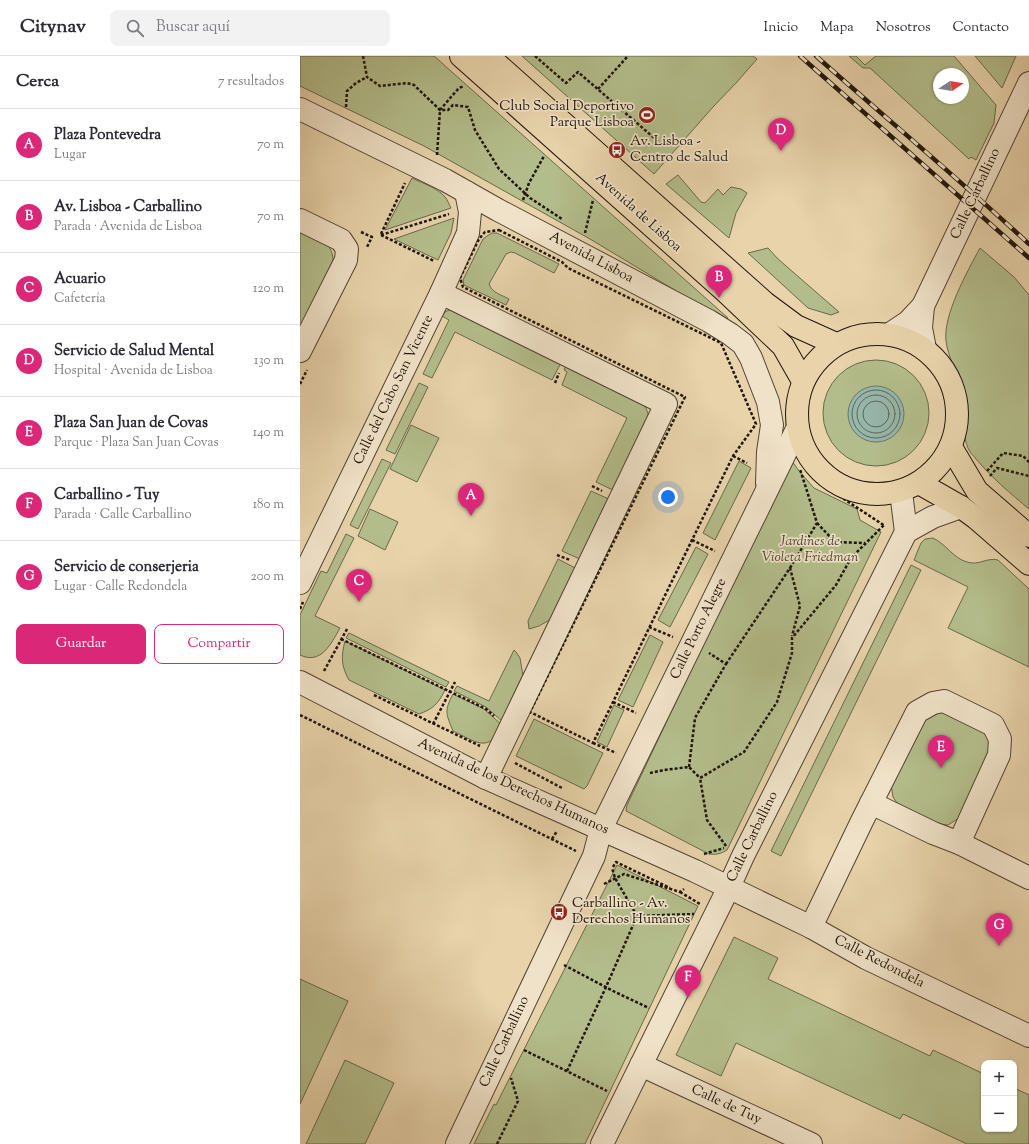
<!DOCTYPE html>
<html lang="es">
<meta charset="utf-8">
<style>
:root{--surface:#fff;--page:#f2f2f3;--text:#2b2b33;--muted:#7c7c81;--line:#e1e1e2;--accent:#db2777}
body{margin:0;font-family:"Sorts Mill Goudy",serif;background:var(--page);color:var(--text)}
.controls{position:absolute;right:12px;bottom:12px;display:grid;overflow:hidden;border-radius:8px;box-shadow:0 1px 3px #0004}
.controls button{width:36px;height:36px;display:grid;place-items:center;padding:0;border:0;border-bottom:1px solid var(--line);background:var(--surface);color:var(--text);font:20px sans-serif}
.compass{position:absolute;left:633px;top:12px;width:36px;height:36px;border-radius:50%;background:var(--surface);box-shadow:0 1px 3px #0004;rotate:78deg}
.you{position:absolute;left:368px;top:441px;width:14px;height:14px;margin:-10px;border:3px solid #fff;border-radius:50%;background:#1a73e8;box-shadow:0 0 0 6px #1a73e833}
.badge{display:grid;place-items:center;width:26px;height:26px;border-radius:50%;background:var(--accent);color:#fff;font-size:13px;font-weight:700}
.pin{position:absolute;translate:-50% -33px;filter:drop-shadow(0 1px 2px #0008)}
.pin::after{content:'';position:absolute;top:21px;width:14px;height:12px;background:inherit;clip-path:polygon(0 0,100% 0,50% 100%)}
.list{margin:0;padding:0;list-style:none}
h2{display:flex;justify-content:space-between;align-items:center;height:52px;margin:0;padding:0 16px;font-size:17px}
h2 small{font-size:13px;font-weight:400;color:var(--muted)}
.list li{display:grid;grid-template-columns:26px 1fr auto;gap:12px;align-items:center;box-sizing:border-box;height:72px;padding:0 16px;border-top:1px solid var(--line)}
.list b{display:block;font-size:15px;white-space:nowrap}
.list p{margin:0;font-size:13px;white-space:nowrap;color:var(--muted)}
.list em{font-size:13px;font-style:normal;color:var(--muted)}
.actions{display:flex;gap:8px;padding:12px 16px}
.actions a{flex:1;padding:9px 0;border:1px solid var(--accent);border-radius:8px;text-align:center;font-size:14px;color:var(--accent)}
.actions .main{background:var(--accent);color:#fff}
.icon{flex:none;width:22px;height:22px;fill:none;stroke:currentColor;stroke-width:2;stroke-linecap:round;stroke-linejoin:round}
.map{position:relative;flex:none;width:729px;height:1088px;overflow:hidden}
header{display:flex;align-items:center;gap:24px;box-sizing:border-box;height:56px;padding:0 20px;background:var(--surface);border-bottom:1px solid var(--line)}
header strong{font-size:19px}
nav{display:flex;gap:22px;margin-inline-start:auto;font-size:14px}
.search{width:280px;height:36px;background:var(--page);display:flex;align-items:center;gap:10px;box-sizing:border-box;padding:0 14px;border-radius:8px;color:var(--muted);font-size:15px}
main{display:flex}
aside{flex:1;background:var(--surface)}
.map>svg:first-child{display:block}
</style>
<header>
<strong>Citynav</strong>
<div class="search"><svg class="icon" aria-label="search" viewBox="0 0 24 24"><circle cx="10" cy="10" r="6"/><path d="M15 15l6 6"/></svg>Buscar aquí</div>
<nav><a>Inicio</a><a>Mapa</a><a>Nosotros</a><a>Contacto</a></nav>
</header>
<main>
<aside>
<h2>Cerca<small>7 resultados</small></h2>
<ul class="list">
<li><span class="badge">A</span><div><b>Plaza Pontevedra</b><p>Lugar</p></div><em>70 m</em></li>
<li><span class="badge">B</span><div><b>Av. Lisboa - Carballino</b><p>Parada · Avenida de Lisboa</p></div><em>70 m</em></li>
<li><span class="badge">C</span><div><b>Acuario</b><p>Cafetería</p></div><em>120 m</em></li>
<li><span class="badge">D</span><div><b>Servicio de Salud Mental</b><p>Hospital · Avenida de Lisboa</p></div><em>130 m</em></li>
<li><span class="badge">E</span><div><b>Plaza San Juan de Covas</b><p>Parque · Plaza San Juan Covas</p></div><em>140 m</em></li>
<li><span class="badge">F</span><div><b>Carballino - Tuy</b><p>Parada · Calle Carballino</p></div><em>180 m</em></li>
<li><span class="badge">G</span><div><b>Servicio de conserjeria</b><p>Lugar · Calle Redondela</p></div><em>200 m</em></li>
</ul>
<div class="actions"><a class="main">Guardar</a><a>Compartir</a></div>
</aside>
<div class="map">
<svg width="729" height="1088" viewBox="0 0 729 1088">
<rect width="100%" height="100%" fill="#e8d3ab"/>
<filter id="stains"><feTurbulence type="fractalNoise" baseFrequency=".005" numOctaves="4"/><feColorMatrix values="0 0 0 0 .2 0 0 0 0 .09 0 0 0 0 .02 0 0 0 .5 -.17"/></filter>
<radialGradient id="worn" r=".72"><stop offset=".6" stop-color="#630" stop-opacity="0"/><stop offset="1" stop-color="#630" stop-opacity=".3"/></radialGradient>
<g fill="#b3bd8b" stroke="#69694a" fill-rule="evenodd">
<polygon points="0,0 134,0 428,262 426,265 290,183 124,90 0,30"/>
<polygon points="222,0 453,0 457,3 437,26 413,51 354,118"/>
<path d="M549,0H556L565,9L576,0H654L696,49L694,67L676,104L671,101L669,103L570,12H563ZM639,18H663V42H639Z"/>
<polygon points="675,0 716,0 702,32"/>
<polygon points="378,119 401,146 405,147 418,133 423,139 431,131 441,133 447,137 436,157 429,182 366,128"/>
<path d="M112,122C122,127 138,132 145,141C148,144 149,149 151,152L85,174Z"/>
<polygon points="154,162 151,177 138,204 94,183"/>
<path d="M0,174C16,182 33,185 33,205L0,273Z"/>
<path d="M192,177H197L259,208L254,217L215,197L211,196L206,198L189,228C192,237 202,239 209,243L206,249L164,229L163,224L183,183L187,180Z"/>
<polygon points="468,192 478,203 539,256 531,259 508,252 448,197"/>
<path d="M680,192L714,221L729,239V453C711,438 692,422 676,403C674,400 670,397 669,394C667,391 666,386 665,382C661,366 663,348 660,331C657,315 648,301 646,285C643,259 667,216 680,192Z"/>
<polygon points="149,254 153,254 261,307 252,324 155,276 132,322 123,318 149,264 142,260 145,256"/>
<circle cx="576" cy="357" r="53"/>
<path d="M266,309L341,346C347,352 348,356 349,365L315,435L296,426L327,362L262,329L267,316L264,314Z"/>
<polygon points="119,327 128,331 95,398 86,394"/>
<polygon points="111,369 139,382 117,426 90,413"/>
<polygon points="82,403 91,407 58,473 50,469"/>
<polygon points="439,405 451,412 415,484 403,477"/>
<path d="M492,405L499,415L514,432L557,453L560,464L581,476L427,794C421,798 415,799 409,798L326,755L327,749L453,484Z"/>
<polygon points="291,435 311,444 282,504 262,495"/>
<polygon points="70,453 98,466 85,494 58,480"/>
<path d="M46,478L54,482L15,560L40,572C31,588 21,609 0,599V559L21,515L27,517Z"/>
<path d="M633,482C646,488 653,502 667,506C679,510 687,501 698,504L729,533V611L648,572L668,531L614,504L621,487L625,483Z"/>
<polygon points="396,491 408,498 370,571 358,564"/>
<polygon points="258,503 277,513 253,562 239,570 229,573 228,565"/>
<polygon points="611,509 621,514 481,800 471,795"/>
<polygon points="49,577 149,626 146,631 46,582"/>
<polygon points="350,579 363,586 333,651 318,644"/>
<path d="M45,585L145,634C138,648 133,653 119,658L49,624C41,610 41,600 45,585Z"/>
<polygon points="214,594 216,596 220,602 223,620 203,666 186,651 154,635 157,630 189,645"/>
<path d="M153,638L184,653L202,669C189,699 175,685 153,675C146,658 144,655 153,638Z"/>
<polygon points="314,649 324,654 307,691 297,686"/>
<polygon points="643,654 686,675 693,695 659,762 648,769 638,768 597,747 593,741 591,728 621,664"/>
<polygon points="234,663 303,697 287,730 284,733 216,700"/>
<polygon points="317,809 398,850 285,1088 174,1088 194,1048 196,1049"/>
<polygon points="434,881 478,902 468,923 630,1000 633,994 684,1018 684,1073 714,1073 714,1032 729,1039 729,1088 667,1088 603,1058 600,1063 436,987 421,1020 376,999"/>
<polygon points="0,923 48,945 0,1048"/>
<polygon points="45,1004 94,1027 65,1088 6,1088"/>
</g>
<circle fill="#97b7ab" stroke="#67766b" cx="576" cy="358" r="28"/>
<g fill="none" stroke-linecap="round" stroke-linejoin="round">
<g stroke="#5b665a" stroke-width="1">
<circle cx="576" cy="358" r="24"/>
<circle cx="576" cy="358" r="19"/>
<circle cx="576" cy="358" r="13"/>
</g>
<defs>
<g id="minor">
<polyline points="0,53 145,124 198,154 409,265 430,278 443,288 451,302 468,346 472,369 468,396 467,427"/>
<polyline points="0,164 41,184 47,193 46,204 0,295"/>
<polyline points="141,237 366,348 186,722"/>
<polyline points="623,250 621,272 625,293"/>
<polyline points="590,278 608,266 623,250 729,27"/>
<polyline points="601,436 606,476"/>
<polyline points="0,527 141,237 168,177 170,156 166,136"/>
<polyline points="0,626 186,722 395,815 511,871 566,902 729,980"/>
<polyline points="571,747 633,777 659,787 729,822"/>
<polyline points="511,871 562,765 617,656 633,647 644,645 693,669 700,683 699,699 659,787"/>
<polyline points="341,1009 511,1088"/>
<polyline points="157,1088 294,800 301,773 497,373"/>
<polyline points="302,1088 429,831 443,800 606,476 633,461 661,451"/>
</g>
<g id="major">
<polyline points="161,0 425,235 483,290 503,325"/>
<polyline points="188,0 465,247 496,270 536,288"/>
<circle cx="577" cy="358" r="80"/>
<polyline points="651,391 677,435 729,480"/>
<polyline points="619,427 661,451 676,462 729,508"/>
</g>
</defs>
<use href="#minor" stroke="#514432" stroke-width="24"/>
<use href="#major" stroke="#1f150a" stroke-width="24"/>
<g stroke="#1f150a" stroke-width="2.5" stroke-dasharray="3 2" stroke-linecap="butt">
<polyline points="63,0 67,21 80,30 107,27 114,29 140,54 148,54 153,49 168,51 175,74 199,113 230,142 262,163"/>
<polyline points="235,0 266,27 278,16 360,87"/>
<polyline points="298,33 328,0"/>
<polyline points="46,51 47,35 56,27 67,21"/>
<polyline points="137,99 140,54 151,41 159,32 164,30"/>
<polyline points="223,144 229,127 244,100"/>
<polygon points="199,174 262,206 268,212 421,287 456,368 433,400 293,687 230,656 385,341 163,231 160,222 179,183 185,176"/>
<polyline points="61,176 72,181 67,191"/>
<polyline points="285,177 293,144"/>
<polyline points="81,178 105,127"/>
<polyline points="81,179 149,158"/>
<polyline points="81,179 134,205"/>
<polyline points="255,327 259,317"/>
<polyline points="0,328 7,314"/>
<polyline points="433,400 447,407"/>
<polyline points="502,407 521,428 585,470"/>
<polyline points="687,415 703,397 723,400 729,406"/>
<polyline points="690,420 697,412 729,420"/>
<polyline points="292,430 302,435"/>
<polyline points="517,467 535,486 565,487"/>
<polyline points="392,484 415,495"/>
<polyline points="257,499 270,504"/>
<polyline points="490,512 517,467 500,413"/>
<polyline points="0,553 3,546"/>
<polyline points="349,571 373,581"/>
<polyline points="41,583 186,653 194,660"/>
<polyline points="426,608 490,512 500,550 492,580"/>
<polyline points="24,615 47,573"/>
<polyline points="74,639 180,690"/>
<polyline points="313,646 336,657"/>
<polyline points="0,659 276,795"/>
<polyline points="133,668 155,626"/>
<polyline points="293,687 316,697"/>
<polyline points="215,707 262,732"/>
<polyline points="389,711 395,662 426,608 409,597"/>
<polyline points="350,717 364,714 389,711 400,722"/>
<polyline points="252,783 257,775"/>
<polyline points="426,790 407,764 400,722 444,696 477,646 492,597 492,582 536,529 551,502 584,469"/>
<polyline points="404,798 424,792"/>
<polyline points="313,811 316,806 370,832"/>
<polyline points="304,828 324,818 380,836 384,833"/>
<polyline points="380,836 400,848"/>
<polyline points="337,860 394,858"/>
<polyline points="264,909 315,936 349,952"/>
<polyline points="224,994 307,1035"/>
<polyline points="267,1015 306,931 337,860 315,822 312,812"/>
<polyline points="197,1088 218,1045 211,1022"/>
</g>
<use href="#minor" stroke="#f0e2c8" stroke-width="22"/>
<use href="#major" stroke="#e8d3ab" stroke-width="22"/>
<defs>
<g id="rail">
<polyline points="500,0 729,202"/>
<path d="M516,0C587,63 660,124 729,188"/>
</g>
</defs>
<use href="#rail" stroke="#1f150a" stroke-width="4.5"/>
<use href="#rail" stroke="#f0e2c8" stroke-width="3" stroke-dasharray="9" stroke-linecap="butt"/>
</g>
<defs>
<symbol id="stadium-disc" viewBox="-11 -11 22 22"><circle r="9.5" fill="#8f2418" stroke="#f0e2c8"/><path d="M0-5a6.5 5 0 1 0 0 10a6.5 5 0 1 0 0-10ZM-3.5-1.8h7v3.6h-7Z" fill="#fff"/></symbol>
<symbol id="bus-disc" viewBox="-11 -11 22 22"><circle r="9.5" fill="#8f2418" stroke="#f0e2c8"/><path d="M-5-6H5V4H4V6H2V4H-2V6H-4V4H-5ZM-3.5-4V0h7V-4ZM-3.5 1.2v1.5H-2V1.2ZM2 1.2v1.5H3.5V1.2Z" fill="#fff"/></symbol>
</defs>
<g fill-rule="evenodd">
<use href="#stadium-disc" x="337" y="49" width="20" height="20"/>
<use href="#bus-disc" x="307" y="84" width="20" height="20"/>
<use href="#bus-disc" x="249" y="846" width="20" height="20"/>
</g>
<g text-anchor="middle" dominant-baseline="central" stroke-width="3.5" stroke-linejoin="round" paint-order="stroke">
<g font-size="14" fill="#1f150a" stroke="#f0e2c8" text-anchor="start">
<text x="334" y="51" text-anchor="end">Club Social Deportivo<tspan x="334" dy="16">Parque Lisboa</tspan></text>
<text x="330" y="86">Av. Lisboa -<tspan x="330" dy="16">Centro de Salud</tspan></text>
<text x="272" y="848">Carballino - Av.<tspan x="272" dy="16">Derechos Humanos</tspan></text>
</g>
<g font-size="14" fill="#1f150a" stroke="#f0e2c8">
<text transform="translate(676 138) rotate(-65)">Calle Carballino</text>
<text transform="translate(338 157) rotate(42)">Avenida de Lisboa</text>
<text transform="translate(291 202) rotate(28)">Avenida Lisboa</text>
<text transform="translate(94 334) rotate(-64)">Calle del Cabo San Vicente</text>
<text transform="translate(399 573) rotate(-64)">Calle Porto Alegre</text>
<text transform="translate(213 731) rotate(25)">Avenida de los Derechos Humanos</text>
<text transform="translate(453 781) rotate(-64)">Calle Carballino</text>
<text transform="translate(579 906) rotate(27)">Calle Redondela</text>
<text transform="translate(205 986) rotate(-65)">Calle Carballino</text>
<text transform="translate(426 1049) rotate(25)">Calle de Tuy</text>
</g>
<g font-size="14" font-style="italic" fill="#4b4731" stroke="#f0e2c8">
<text x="510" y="486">Jardines de<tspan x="510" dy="16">Violeta Friedman</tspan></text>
</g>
</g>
<rect width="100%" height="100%" filter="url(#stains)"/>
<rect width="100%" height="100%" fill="url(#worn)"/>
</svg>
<div class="controls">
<button>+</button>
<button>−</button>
</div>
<svg class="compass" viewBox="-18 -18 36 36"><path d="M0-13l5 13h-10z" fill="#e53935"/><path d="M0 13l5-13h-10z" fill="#7c7c81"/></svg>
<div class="you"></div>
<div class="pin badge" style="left:171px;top:460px">A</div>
<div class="pin badge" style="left:419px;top:242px">B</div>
<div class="pin badge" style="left:59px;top:546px">C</div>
<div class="pin badge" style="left:481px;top:95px">D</div>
<div class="pin badge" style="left:641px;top:712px">E</div>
<div class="pin badge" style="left:388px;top:942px">F</div>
<div class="pin badge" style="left:699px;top:890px">G</div>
</div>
</main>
